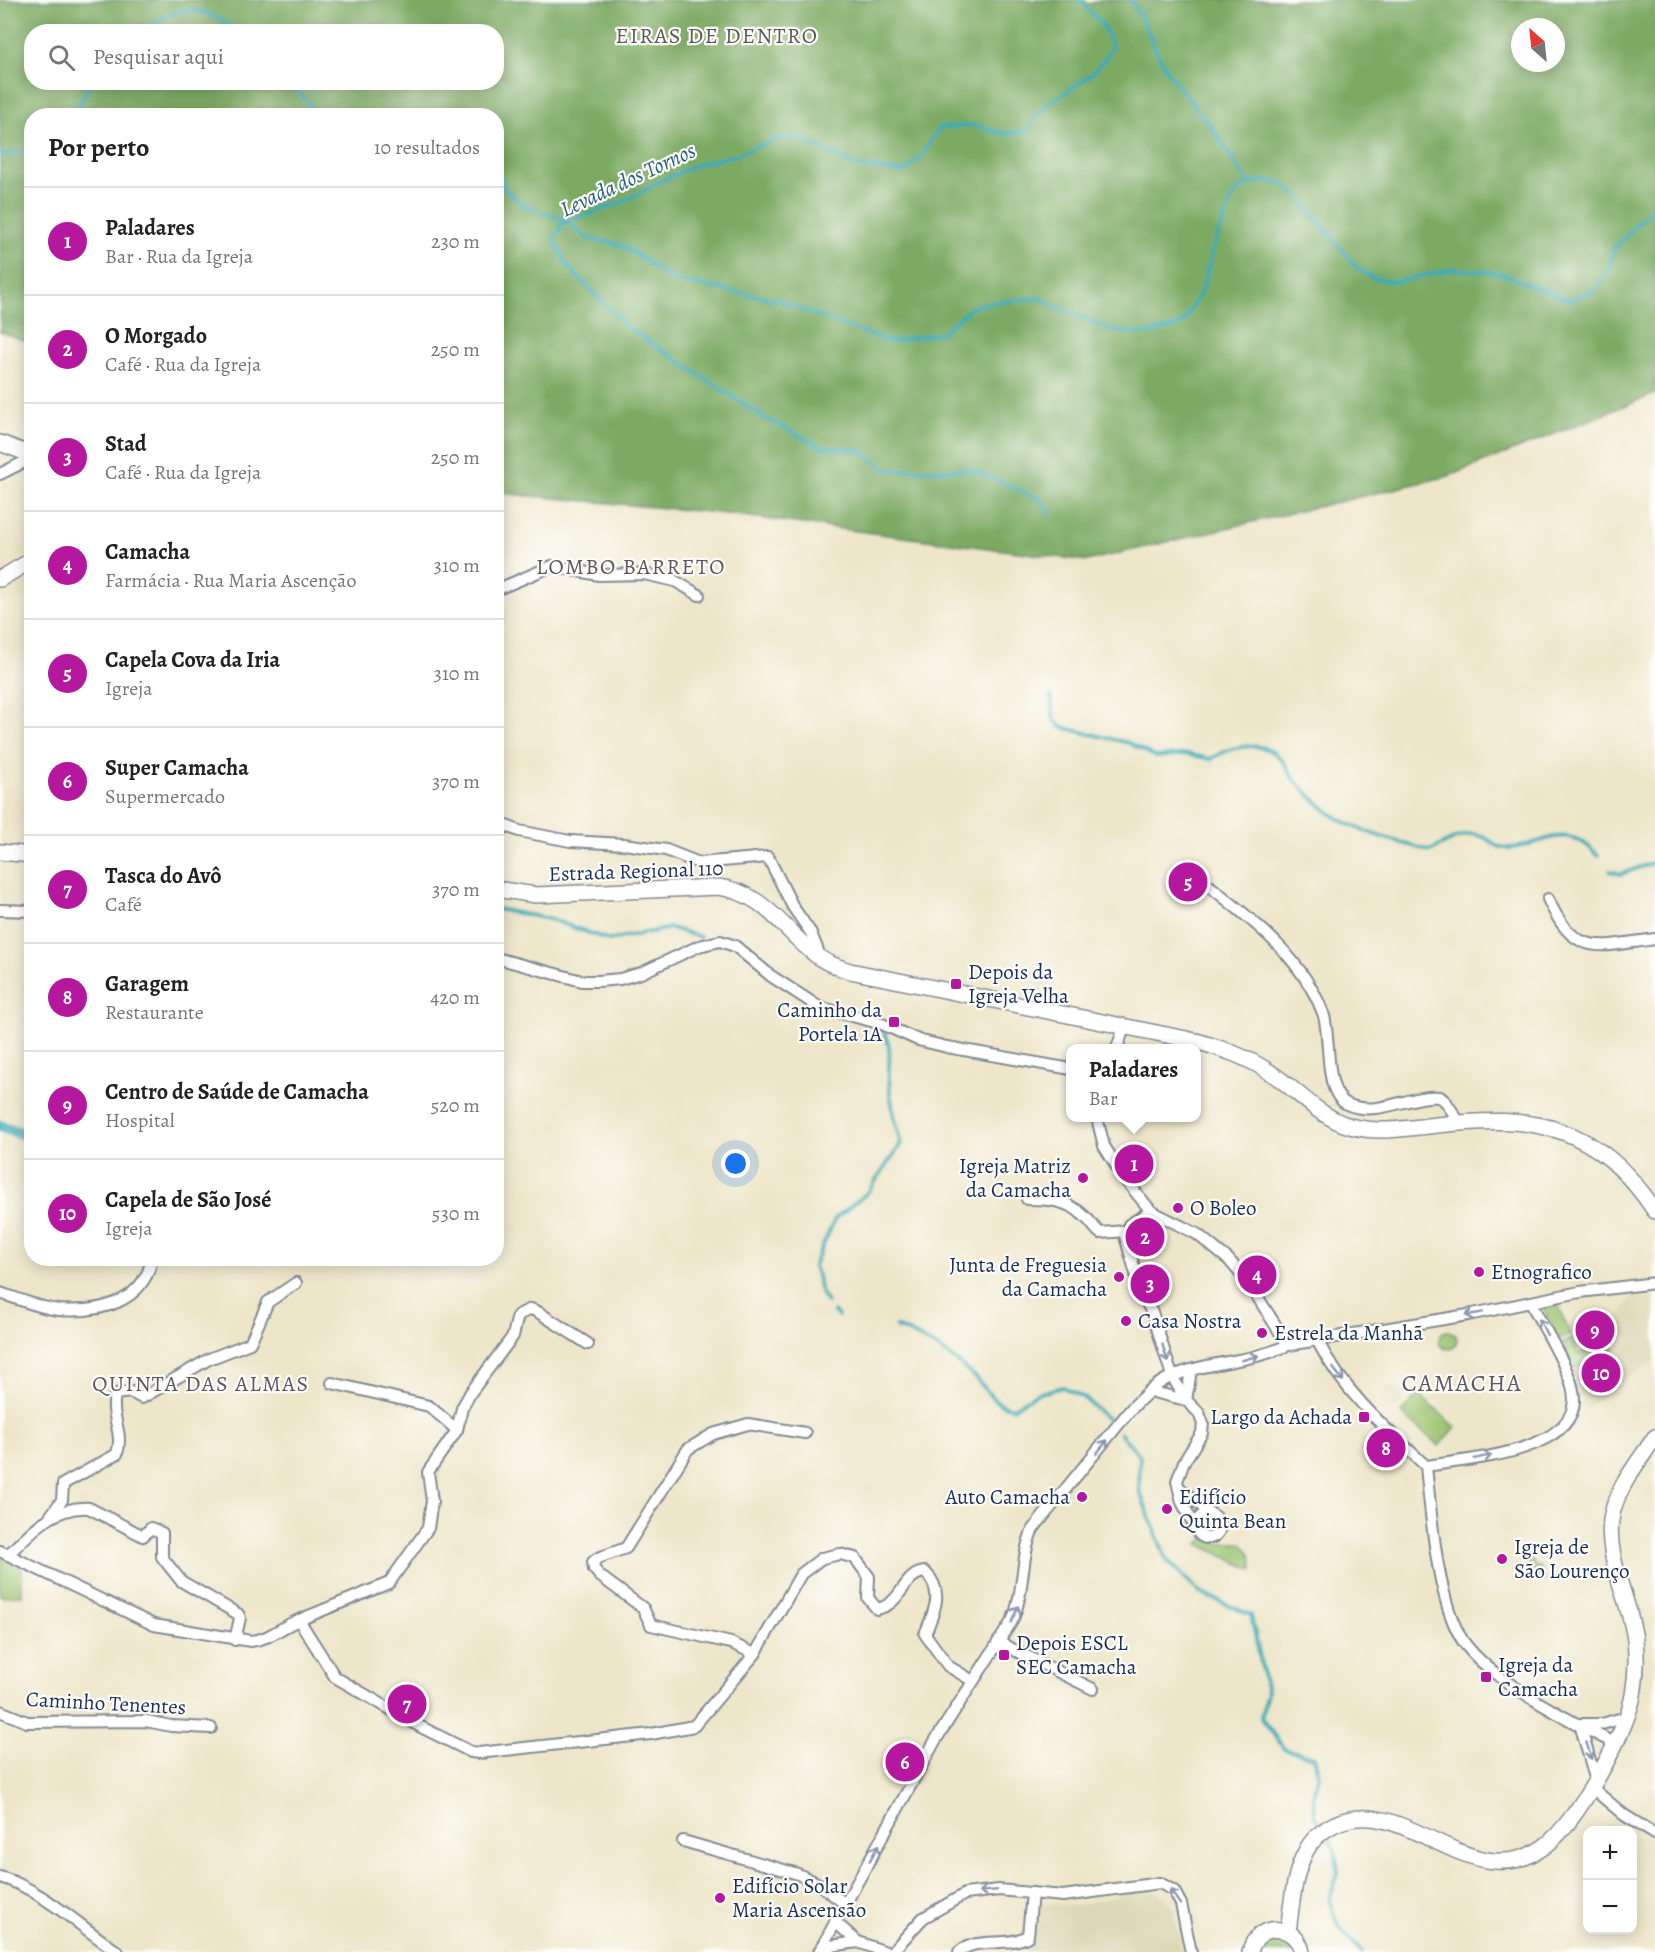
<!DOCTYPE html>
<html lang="pt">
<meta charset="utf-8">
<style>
:root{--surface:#fff;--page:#f2f2f2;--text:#222;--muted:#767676;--line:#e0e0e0;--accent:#b5179e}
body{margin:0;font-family:Alegreya,serif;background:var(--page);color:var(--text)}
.controls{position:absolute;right:18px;bottom:18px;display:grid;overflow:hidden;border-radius:12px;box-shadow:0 3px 15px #0003}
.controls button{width:54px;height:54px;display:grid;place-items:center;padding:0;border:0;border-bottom:2px solid var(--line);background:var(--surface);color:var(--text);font:30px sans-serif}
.compass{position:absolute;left:1511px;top:18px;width:54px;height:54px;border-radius:50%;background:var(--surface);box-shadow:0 3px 15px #0003;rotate:333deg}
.you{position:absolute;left:736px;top:1164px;width:21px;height:21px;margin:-15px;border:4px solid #fff;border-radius:50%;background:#1a73e8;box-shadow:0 0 0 9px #1a73e833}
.badge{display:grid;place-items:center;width:39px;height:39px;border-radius:50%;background:var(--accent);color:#fff;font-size:20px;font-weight:700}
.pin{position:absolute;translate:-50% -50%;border:3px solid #fff;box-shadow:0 2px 6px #0006}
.popup{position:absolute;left:1066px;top:1044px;width:135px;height:78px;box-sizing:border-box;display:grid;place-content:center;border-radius:12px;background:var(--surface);filter:drop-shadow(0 2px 4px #0005);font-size:20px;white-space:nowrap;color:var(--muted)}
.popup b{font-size:22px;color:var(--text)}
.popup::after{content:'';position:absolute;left:50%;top:100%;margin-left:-12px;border:12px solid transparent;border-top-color:var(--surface)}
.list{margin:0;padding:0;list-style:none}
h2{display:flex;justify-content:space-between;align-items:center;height:78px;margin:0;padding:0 24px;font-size:26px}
h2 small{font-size:20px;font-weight:400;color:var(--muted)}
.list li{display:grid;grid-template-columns:39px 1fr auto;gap:18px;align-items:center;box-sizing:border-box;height:108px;padding:0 24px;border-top:2px solid var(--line)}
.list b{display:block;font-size:22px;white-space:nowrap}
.list p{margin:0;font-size:20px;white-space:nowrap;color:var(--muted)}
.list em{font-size:20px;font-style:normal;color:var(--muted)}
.icon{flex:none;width:33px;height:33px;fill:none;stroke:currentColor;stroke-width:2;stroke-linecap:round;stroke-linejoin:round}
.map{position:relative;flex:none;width:1655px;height:1952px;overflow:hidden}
.search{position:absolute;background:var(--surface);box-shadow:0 3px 15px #0003;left:24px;top:24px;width:480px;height:66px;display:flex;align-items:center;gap:15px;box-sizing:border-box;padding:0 21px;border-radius:24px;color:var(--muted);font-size:22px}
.panel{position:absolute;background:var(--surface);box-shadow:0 3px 15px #0003;left:24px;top:108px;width:480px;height:1158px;border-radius:24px}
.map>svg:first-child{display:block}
</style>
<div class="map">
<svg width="1655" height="1952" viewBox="0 0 1655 1952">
<rect width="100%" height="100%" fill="#fdfcf7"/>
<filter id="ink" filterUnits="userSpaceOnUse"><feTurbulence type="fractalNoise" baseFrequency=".0167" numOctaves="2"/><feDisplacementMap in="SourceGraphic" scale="12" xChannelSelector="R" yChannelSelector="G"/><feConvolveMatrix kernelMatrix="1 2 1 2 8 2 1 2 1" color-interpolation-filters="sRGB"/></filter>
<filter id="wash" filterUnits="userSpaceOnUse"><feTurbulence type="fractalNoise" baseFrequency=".008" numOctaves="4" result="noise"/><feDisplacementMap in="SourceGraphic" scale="24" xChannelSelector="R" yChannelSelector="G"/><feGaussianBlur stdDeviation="1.35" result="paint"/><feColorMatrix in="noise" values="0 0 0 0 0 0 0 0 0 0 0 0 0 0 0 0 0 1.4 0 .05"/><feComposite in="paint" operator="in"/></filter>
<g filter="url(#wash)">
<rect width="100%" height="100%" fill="#eee6c9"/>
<g fill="#ddd9b8">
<polygon points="1632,1297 1655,1297 1655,1361 1617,1383 1585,1410 1569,1371 1631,1340 1614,1322"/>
<circle cx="1392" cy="1397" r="11"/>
<polygon points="1140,1891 1158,1892 1167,1899 1173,1910 1183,1952 1026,1952 1031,1902 1073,1906"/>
</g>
<g fill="#9bc471" stroke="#5b7a68" stroke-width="1.5">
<polygon points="1557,1302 1570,1335 1557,1340 1542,1305"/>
<circle cx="1448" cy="1340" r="9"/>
<polygon points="1572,1339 1578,1354 1595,1348 1599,1350 1611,1344 1614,1349 1569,1371 1559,1345"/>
<polygon points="1418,1394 1456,1427 1439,1446 1401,1413"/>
<polygon points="1205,1538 1216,1543 1242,1543 1251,1555 1253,1570 1198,1544"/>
<polygon points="1528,1548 1535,1567 1540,1566 1545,1581 1527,1576 1531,1571 1525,1554"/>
<polygon points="0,1557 22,1568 22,1595 0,1596"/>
<polygon points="1271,1936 1286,1937 1296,1952 1259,1952 1265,1940"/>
</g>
<path fill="#7caa63" stroke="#4c6c60" stroke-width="1.5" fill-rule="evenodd" d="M0,0H1085L1088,4L1102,0H1655V394L1449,476L1087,561L719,513L497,493L496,116H32L31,343L0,332ZM1520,27H1556V63H1520ZM32,32H496V82H32Z"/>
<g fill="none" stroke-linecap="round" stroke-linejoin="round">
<g stroke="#3aabb6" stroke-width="4">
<path d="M1130,0C1146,20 1153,47 1166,69C1181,92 1201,112 1217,135C1228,151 1236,168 1250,184"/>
<path d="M143,32C177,3 203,3 237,32"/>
<polyline points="290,82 320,116"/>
<polyline points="73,116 91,82"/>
<polyline points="0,155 32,151"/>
<polyline points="496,168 505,189 523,205 562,219 590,240 610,242 627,248 672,280 777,300 889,342 941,333 971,308 986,303 1039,298 1109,330 1145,334 1175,327 1184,322 1203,288 1214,245 1233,197 1241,187 1260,181 1280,182 1297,195 1355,266 1373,278 1394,282 1454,269 1501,273 1568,300 1595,291 1609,270 1614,248 1655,206"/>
<path d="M1050,513L1040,499L973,470H886L860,450L822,447L765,418L627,327L566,264L555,241L562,223L621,203L669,177L701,163L736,155L776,139L797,137L855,166L904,172L920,158L939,128L972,125L1002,133L1025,132C1032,124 1038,113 1046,106C1073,85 1095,79 1112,47L1103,25L1079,0"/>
<path d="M1051,696L1054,719L1061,727L1129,743L1156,757L1188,754L1211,759C1230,746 1263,739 1280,758C1286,764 1288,772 1293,778C1303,790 1318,803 1330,813C1358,833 1397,841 1430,851C1444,844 1462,832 1478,835C1491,838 1495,850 1512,848C1548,843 1565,821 1598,855"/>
<polyline points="1610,871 1621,874 1655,862"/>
<polyline points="496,909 550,919 609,940 671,928 700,937"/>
<path d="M827,1302L822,1295L814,1265L835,1219L868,1192L901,1144C895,1123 890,1102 889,1079C888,1060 893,1047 883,1029"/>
<polyline points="834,1312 838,1316"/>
<path d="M896,1327C925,1338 952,1356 975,1377C990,1392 990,1403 1013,1408L1036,1394L1063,1387L1084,1398L1112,1423"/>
<polyline points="1120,1433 1140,1456 1139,1490 1166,1559 1200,1593 1251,1615 1267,1693 1261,1717 1284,1749 1314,1757 1319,1776 1313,1794 1314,1803 1315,1815 1322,1826"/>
<polyline points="1326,1833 1335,1849 1338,1873 1329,1900 1338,1926 1362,1952"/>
</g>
<polyline stroke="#3aabb6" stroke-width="12" points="0,1126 32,1137"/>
</g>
</g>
<g filter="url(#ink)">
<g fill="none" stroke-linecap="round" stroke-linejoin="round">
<defs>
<g id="street">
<polyline points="0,474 32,458"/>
<polyline points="496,590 552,566 599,575 644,574 675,581 699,595"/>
<polyline points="496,822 519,831 570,841 624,844 666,850 699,863 768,857 793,907 811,933 820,956"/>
<path d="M1197,876C1245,915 1300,952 1323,1013C1332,1037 1322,1095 1349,1105C1380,1117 1410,1094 1440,1097L1446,1102L1459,1122"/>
<path d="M1548,899C1575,959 1600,946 1655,939"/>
<polyline points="0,910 32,911"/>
<polyline points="496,958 582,981 599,981 620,979 641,973 699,946 720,941 735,946 771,976 819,1007 882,1024 918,1040 947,1047 1071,1069"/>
<polyline points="1117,1048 1124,1028"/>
<polyline points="1097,1118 1104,1146 1124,1178 1151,1211 1197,1234 1229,1260 1250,1285 1288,1345"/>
<path d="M1027,1199C1046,1199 1068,1200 1083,1215C1090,1220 1093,1227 1100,1233L1125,1231"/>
<polyline points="1151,1211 1129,1225 1125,1236 1141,1291 1153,1315 1172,1376 1186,1400 1199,1413 1203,1424 1202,1433 1184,1462 1177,1481 1182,1502 1196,1529"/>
<path d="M0,1293C19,1299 40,1308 59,1310C99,1313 144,1303 152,1258"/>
<path d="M1318,1342C1343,1391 1386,1429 1426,1466"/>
<polyline points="332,1383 429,1406 457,1430"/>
<polyline points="1149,1391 1186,1400"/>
<polyline points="1186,1400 1191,1371"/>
<path d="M1426,1466C1431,1514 1437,1602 1463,1641C1489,1680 1572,1722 1614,1743"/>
<path d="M1426,1466C1466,1459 1591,1453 1572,1386C1565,1361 1543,1327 1531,1303"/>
<polyline points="1181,1489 1211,1514"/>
<circle cx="1208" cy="1526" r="12"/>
<path d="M49,1518L62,1500L63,1484L117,1454C124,1431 110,1419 115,1394L131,1392L142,1398L209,1359L250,1343L268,1302L296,1283"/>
<path d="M0,1551L154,1625L251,1641C270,1639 281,1627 299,1620L335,1677L419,1726L471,1752L479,1753L651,1734L694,1726L755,1654L801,1574L822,1558L840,1554L855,1558L869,1577L868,1598L877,1609C904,1603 902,1574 925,1572C945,1591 934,1612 925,1634L948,1666L973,1681"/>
<path d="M8,1555C29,1533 55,1505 89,1508L143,1536L151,1528L162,1533V1557L181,1581L238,1614L240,1618L235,1640"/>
<polyline points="299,1620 389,1583 428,1528 432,1501 428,1472 457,1430 462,1408 471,1392 513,1336 518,1315 531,1309 538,1312 588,1344"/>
<polyline points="998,1642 1093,1689"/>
<polyline points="755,1654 731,1643 651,1625 643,1608 600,1576 594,1569 593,1562 598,1558 626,1548 688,1449 713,1434 748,1424 805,1433"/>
<polyline points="0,1711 27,1722 146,1721 171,1726 211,1728"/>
<polyline points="1580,1724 1595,1778"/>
<polyline points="1583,1724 1602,1724 1626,1717"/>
<polyline points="1591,1787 1624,1815 1655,1834"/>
<polyline points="683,1841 798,1874 819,1884 845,1904"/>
<path d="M0,1877C40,1888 83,1929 118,1952"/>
<polyline points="835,1922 858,1942 886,1952"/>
<polyline points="823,1947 858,1942"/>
<path d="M819,1952L935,1741L1012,1621C1025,1592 1020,1558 1033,1529L1131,1409C1143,1397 1155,1384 1171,1377C1207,1361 1251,1363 1288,1345L1468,1315L1580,1292L1655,1283"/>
<polyline points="892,1952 923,1918 965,1894 999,1890 1063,1896 1160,1883 1174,1891 1181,1904 1191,1952"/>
<path d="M959,1952C978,1936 1006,1948 1028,1936L1032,1893"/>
</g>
<g id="secondary">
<polyline points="0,443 32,455"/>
<polyline points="0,579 32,560"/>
<polyline points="0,852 32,855"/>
<path d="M496,889L536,895L718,887C767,893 783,932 820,958C829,964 840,968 850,971L1196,1041C1223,1049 1248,1057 1271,1073C1298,1090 1318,1117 1350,1126C1378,1134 1409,1128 1437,1125C1535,1114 1597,1124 1655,1211"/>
<path d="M1288,1931C1292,1905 1293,1875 1306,1851C1312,1839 1323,1830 1335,1824C1406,1791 1472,1900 1545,1846C1576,1824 1627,1732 1633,1695C1636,1678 1637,1657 1635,1640C1630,1600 1606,1561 1611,1520C1615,1489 1638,1463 1655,1437"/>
<path d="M1250,1952C1256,1922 1296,1922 1302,1952"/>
</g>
</defs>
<use href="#street" stroke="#848a94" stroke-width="14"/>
<use href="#secondary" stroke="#848a94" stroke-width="18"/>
<use href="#street" stroke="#fff" stroke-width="10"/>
<use href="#secondary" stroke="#fff" stroke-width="15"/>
</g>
<defs><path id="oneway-shaft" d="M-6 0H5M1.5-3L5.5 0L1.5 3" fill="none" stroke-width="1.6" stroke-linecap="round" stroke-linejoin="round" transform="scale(1.5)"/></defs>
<g stroke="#8d97ae">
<use href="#oneway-shaft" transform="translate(1474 1314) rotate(170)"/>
<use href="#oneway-shaft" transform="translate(1543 1327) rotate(-116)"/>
<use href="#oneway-shaft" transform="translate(1165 1353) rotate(73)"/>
<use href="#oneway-shaft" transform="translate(1250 1358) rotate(-16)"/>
<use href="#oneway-shaft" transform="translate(1338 1374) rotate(52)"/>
<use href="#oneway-shaft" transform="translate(1102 1447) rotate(-52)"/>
<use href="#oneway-shaft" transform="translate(1483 1457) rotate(-12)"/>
<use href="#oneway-shaft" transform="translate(1015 1614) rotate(-67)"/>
<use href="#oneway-shaft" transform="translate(1589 1751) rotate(73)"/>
<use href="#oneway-shaft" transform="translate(874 1853) rotate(-61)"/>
<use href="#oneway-shaft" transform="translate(988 1891) rotate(175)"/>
<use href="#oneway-shaft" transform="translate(1175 1897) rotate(-125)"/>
</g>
</g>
<g fill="#b5179e" stroke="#fdfcf7" stroke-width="2">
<rect x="950" y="978" width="12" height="12" rx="3"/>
<rect x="888" y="1016" width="12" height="12" rx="3"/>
<circle cx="1083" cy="1178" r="6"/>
<circle cx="1178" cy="1208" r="6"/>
<circle cx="1479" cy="1272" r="6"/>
<circle cx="1119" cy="1277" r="6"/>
<circle cx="1126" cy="1321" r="6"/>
<circle cx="1262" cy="1333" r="6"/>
<rect x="1358" y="1411" width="12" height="12" rx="3"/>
<circle cx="1082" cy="1497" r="6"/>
<circle cx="1167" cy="1509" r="6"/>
<circle cx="1502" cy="1559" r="6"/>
<rect x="998" y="1649" width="12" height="12" rx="3"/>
<rect x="1480" y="1671" width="12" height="12" rx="3"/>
<circle cx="720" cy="1898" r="6"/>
</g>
<g text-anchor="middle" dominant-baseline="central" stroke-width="4.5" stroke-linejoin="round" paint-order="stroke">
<g font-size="21" fill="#1b2f5e" stroke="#fdfcf7">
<text transform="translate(636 871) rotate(-2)">Estrada Regional 110</text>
<text transform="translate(106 1703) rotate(3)">Caminho Tenentes</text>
</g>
<g font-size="21" fill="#1b2f5e" stroke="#fdfcf7" text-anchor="start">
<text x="968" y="972">Depois da<tspan x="968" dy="24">Igreja Velha</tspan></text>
<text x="882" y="1010" text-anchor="end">Caminho da<tspan x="882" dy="24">Portela 1A</tspan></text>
<text x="1071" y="1166" text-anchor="end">Igreja Matriz<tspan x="1071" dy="24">da Camacha</tspan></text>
<text x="1190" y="1208">O Boleo</text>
<text x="1107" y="1265" text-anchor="end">Junta de Freguesia<tspan x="1107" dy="24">da Camacha</tspan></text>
<text x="1491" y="1272">Etnografico</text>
<text x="1138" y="1321">Casa Nostra</text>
<text x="1274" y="1333">Estrela da Manhã</text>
<text x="1352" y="1417" text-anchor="end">Largo da Achada</text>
<text x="1070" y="1497" text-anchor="end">Auto Camacha</text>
<text x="1179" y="1497">Edifício<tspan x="1179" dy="24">Quinta Bean</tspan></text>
<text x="1514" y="1547">Igreja de<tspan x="1514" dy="24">São Lourenço</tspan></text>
<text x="1016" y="1643">Depois ESCL<tspan x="1016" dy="24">SEC Camacha</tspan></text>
<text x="1498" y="1665">Igreja da<tspan x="1498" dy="24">Camacha</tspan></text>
<text x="732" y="1886">Edifício Solar<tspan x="732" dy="24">Maria Ascensão</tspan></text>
</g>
<g font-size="22" letter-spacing="1.5" fill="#5b5862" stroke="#fdfcf7">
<text x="717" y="36">EIRAS DE DENTRO</text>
<text x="631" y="567">LOMBO BARRETO</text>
<text x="201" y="1384">QUINTA DAS ALMAS</text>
</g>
<g font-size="22" font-style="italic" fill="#276181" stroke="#fdfcf7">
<text transform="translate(628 180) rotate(-25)">Levada dos Tornos</text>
</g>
<g font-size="24" letter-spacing="1.5" fill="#5b5862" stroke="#fdfcf7">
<text x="1462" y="1383">CAMACHA</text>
</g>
</g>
</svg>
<div class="controls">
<button>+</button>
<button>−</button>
</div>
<svg class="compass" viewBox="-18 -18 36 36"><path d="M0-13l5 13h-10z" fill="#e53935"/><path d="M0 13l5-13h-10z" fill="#767676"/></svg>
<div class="you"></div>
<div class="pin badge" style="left:1134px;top:1164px">1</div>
<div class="popup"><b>Paladares</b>Bar</div>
<div class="pin badge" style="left:1145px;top:1237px">2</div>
<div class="pin badge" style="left:1150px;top:1284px">3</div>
<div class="pin badge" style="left:1257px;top:1275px">4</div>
<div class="pin badge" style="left:1188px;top:882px">5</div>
<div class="pin badge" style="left:905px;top:1762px">6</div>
<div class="pin badge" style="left:407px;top:1704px">7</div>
<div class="pin badge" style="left:1386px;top:1448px">8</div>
<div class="pin badge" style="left:1595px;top:1330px">9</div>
<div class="pin badge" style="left:1601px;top:1373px">10</div>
<div class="search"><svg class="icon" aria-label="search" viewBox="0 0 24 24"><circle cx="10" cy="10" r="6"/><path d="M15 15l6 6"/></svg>Pesquisar aqui</div>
<section class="panel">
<h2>Por perto<small>10 resultados</small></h2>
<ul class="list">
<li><span class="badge">1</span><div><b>Paladares</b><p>Bar · Rua da Igreja</p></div><em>230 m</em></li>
<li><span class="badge">2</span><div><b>O Morgado</b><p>Café · Rua da Igreja</p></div><em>250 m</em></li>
<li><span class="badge">3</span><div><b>Stad</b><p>Café · Rua da Igreja</p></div><em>250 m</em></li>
<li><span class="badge">4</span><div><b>Camacha</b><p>Farmácia · Rua Maria Ascenção</p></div><em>310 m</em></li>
<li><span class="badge">5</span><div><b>Capela Cova da Iria</b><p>Igreja</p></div><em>310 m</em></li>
<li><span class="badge">6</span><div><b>Super Camacha</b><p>Supermercado</p></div><em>370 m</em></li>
<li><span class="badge">7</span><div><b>Tasca do Avô</b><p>Café</p></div><em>370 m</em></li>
<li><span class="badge">8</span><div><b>Garagem</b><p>Restaurante</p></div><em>420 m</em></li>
<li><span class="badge">9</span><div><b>Centro de Saúde de Camacha</b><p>Hospital</p></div><em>520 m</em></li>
<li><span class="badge">10</span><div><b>Capela de São José</b><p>Igreja</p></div><em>530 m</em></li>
</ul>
</section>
</div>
